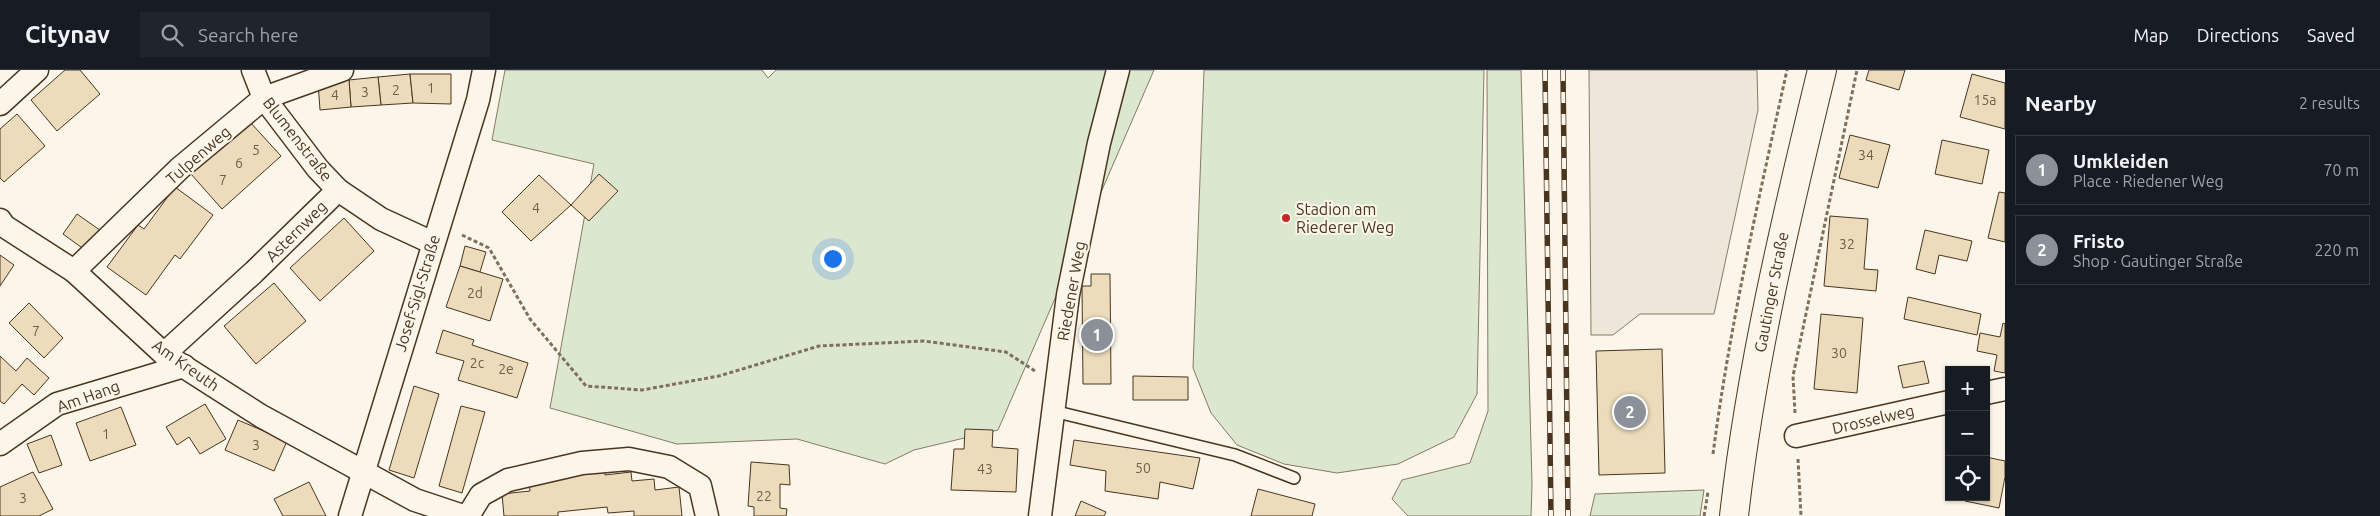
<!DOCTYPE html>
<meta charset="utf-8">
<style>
:root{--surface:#171b24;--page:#20242c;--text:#f1f3f6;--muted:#9ea1a6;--line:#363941;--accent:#8c9099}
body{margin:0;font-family:Ubuntu,sans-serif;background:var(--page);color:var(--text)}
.controls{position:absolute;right:15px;bottom:15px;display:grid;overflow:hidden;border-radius:0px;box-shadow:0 1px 4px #0004}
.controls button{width:45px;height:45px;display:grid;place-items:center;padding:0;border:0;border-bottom:1px solid var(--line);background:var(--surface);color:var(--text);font:25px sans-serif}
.you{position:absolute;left:832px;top:188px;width:18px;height:18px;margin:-12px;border:4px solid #fff;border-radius:50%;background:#1a73e8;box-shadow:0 0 0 8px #1a73e833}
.badge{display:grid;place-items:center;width:32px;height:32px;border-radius:50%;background:var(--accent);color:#fff;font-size:16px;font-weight:700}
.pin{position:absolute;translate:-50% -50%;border:2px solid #fff;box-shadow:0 1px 5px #0006}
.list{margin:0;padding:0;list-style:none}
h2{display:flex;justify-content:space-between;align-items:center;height:65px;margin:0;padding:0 20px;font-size:21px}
h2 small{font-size:16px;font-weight:400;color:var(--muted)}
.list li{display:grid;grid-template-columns:32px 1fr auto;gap:15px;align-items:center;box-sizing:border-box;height:70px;margin:0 10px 10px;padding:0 10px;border:1px solid var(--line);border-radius:0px}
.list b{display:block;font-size:19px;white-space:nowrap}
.list p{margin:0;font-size:16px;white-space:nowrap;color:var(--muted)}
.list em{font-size:16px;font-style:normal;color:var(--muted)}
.icon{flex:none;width:28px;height:28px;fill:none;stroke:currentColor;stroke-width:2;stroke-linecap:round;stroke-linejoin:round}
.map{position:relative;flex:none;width:2005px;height:446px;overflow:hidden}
header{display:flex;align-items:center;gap:30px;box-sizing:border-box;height:70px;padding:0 25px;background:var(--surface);border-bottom:1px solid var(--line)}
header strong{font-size:24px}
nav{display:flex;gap:28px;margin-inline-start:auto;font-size:18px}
.search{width:350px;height:45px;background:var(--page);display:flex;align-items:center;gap:12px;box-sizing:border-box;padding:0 18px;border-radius:0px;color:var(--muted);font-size:19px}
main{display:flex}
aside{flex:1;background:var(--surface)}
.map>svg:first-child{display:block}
</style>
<header>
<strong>Citynav</strong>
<div class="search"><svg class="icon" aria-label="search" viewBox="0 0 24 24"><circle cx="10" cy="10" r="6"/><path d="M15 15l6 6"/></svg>Search here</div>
<nav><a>Map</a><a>Directions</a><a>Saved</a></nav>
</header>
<main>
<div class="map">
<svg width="2005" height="446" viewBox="0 0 2005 446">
<rect width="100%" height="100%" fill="#fbf6e9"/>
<g fill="#dce7d0" stroke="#887966">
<polygon points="505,0 762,0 768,8 776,0 1154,0 998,360 914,380 885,394 797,369 677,374 550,338 594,94 492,70"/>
<polygon points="1204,0 1484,0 1477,324 1454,367 1398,394 1337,403 1284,394 1237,375 1211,343 1193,298"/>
<polygon points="1487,0 1521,0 1532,414 1531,446 1408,446 1392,429 1402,410 1470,393 1488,341"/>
<polygon points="1704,420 1700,446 1590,446 1595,424"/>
</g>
<polygon fill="#ede7d9" stroke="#887966" points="1589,0 1757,0 1758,40 1714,244 1640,244 1613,265 1591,265"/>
<g fill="#ecdcbc" stroke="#4a3520">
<polygon points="65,0 80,0 100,24 57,61 31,30"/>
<polygon points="1869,0 1905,0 1899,20 1866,10"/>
<polygon points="410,4 413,33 381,35 378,7"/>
<polygon points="410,4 451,4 451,34 413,33"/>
<polygon points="1972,4 2005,13 2005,59 1960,47"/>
<polygon points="378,7 381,35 351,37 349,10"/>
<polygon points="349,10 351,37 320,40 318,12"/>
<polygon points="17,44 45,76 4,112 0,108 0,59"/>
<polygon points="250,52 281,86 222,139 191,104"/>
<polygon points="1850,65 1890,75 1878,118 1839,108"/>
<polygon points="1942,70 1989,80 1982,114 1935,104"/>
<polygon points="599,104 618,121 589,151 571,135"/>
<polygon points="539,105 571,135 531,171 502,142"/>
<polygon points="175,117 213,145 180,189 175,185 146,225 107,197 138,155 144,159"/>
<polygon points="1999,122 2005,123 2005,172 1988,168"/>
<polygon points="77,144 104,163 89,183 63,164"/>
<polygon points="1830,146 1868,149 1864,199 1878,200 1876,221 1824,216"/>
<polygon points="344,148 374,181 320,231 290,198"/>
<polygon points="1925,160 1972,171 1967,191 1939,185 1935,204 1916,199"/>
<polygon points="465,176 486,182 480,202 460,196"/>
<polygon points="0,185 14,195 0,216"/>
<polygon points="460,196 503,209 490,251 446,237"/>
<polygon points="1091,204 1110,204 1111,314 1083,314 1082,216 1091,216"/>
<polygon points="274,213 306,251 256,294 224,256"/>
<polygon points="1908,227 1981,244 1977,265 1904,249"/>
<polygon points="29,233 63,268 44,288 9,253"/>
<polygon points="1821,244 1863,248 1857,323 1814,319"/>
<polygon points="2003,253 2005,254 2005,303 1994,301 1997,285 1977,281 1980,263 2000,267"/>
<polygon points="443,260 474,270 472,275 528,293 517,328 458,310 464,291 436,283"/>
<polygon points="1662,279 1665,403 1599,405 1596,281"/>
<polygon points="0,286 16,301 27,288 49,308 34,325 22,314 4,334 0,331"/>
<polygon points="1924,291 1929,313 1903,318 1898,296"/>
<polygon points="1133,306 1188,307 1188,330 1133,330"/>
<polygon points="414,316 439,324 414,408 389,400"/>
<polygon points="205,334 226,369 200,384 189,367 177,375 166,357"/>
<polygon points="461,336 485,342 462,423 439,416"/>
<polygon points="121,337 136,375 90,391 76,353"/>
<polygon points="238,350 287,371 274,401 225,380"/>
<polygon points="965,359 993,360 992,377 1018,379 1016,422 951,420 954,379 964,379"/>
<polygon points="51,365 62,395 39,403 27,374"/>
<polygon points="1074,370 1200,388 1193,419 1160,412 1158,429 1105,421 1106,401 1070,395"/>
<polygon points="1986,387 2005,391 2005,407 1999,438 1965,431 1966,427 1986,427"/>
<polygon points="751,392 789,395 790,415 780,414 780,438 787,439 786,446 754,446 754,437 748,436"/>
<polygon points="604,397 605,405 631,402 632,411 654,409 655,420 679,417 682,446 634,446 634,441 608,443 607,437 558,442 558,446 504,446 502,424 530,421 529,412"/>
<polygon points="33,402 53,439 39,446 0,446 0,417"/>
<polygon points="309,412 326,446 283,446 274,429"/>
<polygon points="1258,419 1315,434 1312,446 1251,446"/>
<polygon points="1081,431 1106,442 1104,446 1075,446"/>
</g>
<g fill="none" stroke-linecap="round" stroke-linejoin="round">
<defs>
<polyline id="lane" points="1053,341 1235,385 1294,408"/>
<g id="street">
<polyline points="253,0 264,28 318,99 338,120 381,149 433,173"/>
<polyline points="0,34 37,0"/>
<polyline points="0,150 4,156 74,201 164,284 261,346 415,430 463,446"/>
<polyline points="74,201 180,98 264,28 342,0"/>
<polyline points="164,284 254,202 338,120"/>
<polyline points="1986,323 2005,319"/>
<polyline points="1796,366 1949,332"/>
<polyline points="0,374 57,334 184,296"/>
<polyline points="350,446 478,30 484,0"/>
<polyline points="468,446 481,425 508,410 582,393 629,389 669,397 700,416 707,446"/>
<polyline points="1040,446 1068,225 1099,73 1118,0"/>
</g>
<path id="secondary" d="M1734,446C1751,295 1786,148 1822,0"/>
</defs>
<use href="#lane" stroke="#4a3520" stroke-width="14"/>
<use href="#street" stroke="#4a3520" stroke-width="25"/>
<use href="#secondary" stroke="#4a3520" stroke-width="30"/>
<g stroke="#7f6f5c" stroke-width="3" stroke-dasharray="4 2.5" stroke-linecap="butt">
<polyline points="462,165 489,178 530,249 586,316 642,320 719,306 819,276 924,271 1006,282 1035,301"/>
<polyline points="1795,343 1793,306 1857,0"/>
<path d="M1713,384C1730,254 1759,127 1787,0"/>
<polyline points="1798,389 1801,446"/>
<polyline points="1704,446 1708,422"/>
</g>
<use href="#lane" stroke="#fbf6e9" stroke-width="11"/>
<use href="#street" stroke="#fbf6e9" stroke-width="22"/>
<use href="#secondary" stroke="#fbf6e9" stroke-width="28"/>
<defs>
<g id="rail">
<polyline points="1545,0 1551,446"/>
<polyline points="1563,0 1568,446"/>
</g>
</defs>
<use href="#rail" stroke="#4a3520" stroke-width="5.5"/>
<use href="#rail" stroke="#fbf6e9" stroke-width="4" stroke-dasharray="11" stroke-linecap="butt"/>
</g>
<circle fill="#c62828" stroke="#fbf6e9" stroke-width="2" cx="1286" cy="148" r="5"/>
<g text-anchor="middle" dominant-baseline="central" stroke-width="4" stroke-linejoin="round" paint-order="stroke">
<g font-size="14" fill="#725f47">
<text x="431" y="18">1</text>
<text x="396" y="20">2</text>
<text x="365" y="22">3</text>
<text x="335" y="25">4</text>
<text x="1985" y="30">15a</text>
<text x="256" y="80">5</text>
<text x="1866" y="85">34</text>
<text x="239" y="93">6</text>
<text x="223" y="110">7</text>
<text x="536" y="138">4</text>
<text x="1847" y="174">32</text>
<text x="475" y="223">2d</text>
<text x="36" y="261">7</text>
<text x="1839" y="283">30</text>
<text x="477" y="293">2c</text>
<text x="506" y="299">2e</text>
<text x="106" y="364">1</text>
<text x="256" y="375">3</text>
<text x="1143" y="398">50</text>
<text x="985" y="399">43</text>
<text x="764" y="426">22</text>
<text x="23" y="428">3</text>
</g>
<g font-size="16" fill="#4a3520" stroke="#fbf6e9">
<text transform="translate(298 69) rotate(52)">Blumenstraße</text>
<text transform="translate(198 85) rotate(-41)">Tulpenweg</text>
<text transform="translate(296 161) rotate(-45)">Asternweg</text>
<text transform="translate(1071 221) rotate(-80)">Riedener Weg</text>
<text transform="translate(1771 222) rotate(-79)">Gautinger Straße</text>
<text transform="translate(417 223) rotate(-73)">Josef-Sigl-Straße</text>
<text transform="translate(186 295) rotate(35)">Am Kreuth</text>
<text transform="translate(88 326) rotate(-20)">Am Hang</text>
<text transform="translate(1873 349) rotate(-13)">Drosselweg</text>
</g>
<g font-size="16" fill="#4a3520" stroke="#fbf6e9" text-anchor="start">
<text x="1296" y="139">Stadion am<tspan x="1296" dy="18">Riederer Weg</tspan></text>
</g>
</g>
</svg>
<div class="controls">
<button>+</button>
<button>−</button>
<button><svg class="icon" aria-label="locate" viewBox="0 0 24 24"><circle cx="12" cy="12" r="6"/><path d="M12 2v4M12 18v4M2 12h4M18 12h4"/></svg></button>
</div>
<div class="you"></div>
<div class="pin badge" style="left:1097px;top:265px">1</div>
<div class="pin badge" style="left:1630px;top:342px">2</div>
</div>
<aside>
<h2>Nearby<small>2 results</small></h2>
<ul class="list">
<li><span class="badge">1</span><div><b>Umkleiden</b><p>Place · Riedener Weg</p></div><em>70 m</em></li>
<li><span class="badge">2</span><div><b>Fristo</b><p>Shop · Gautinger Straße</p></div><em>220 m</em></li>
</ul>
</aside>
</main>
